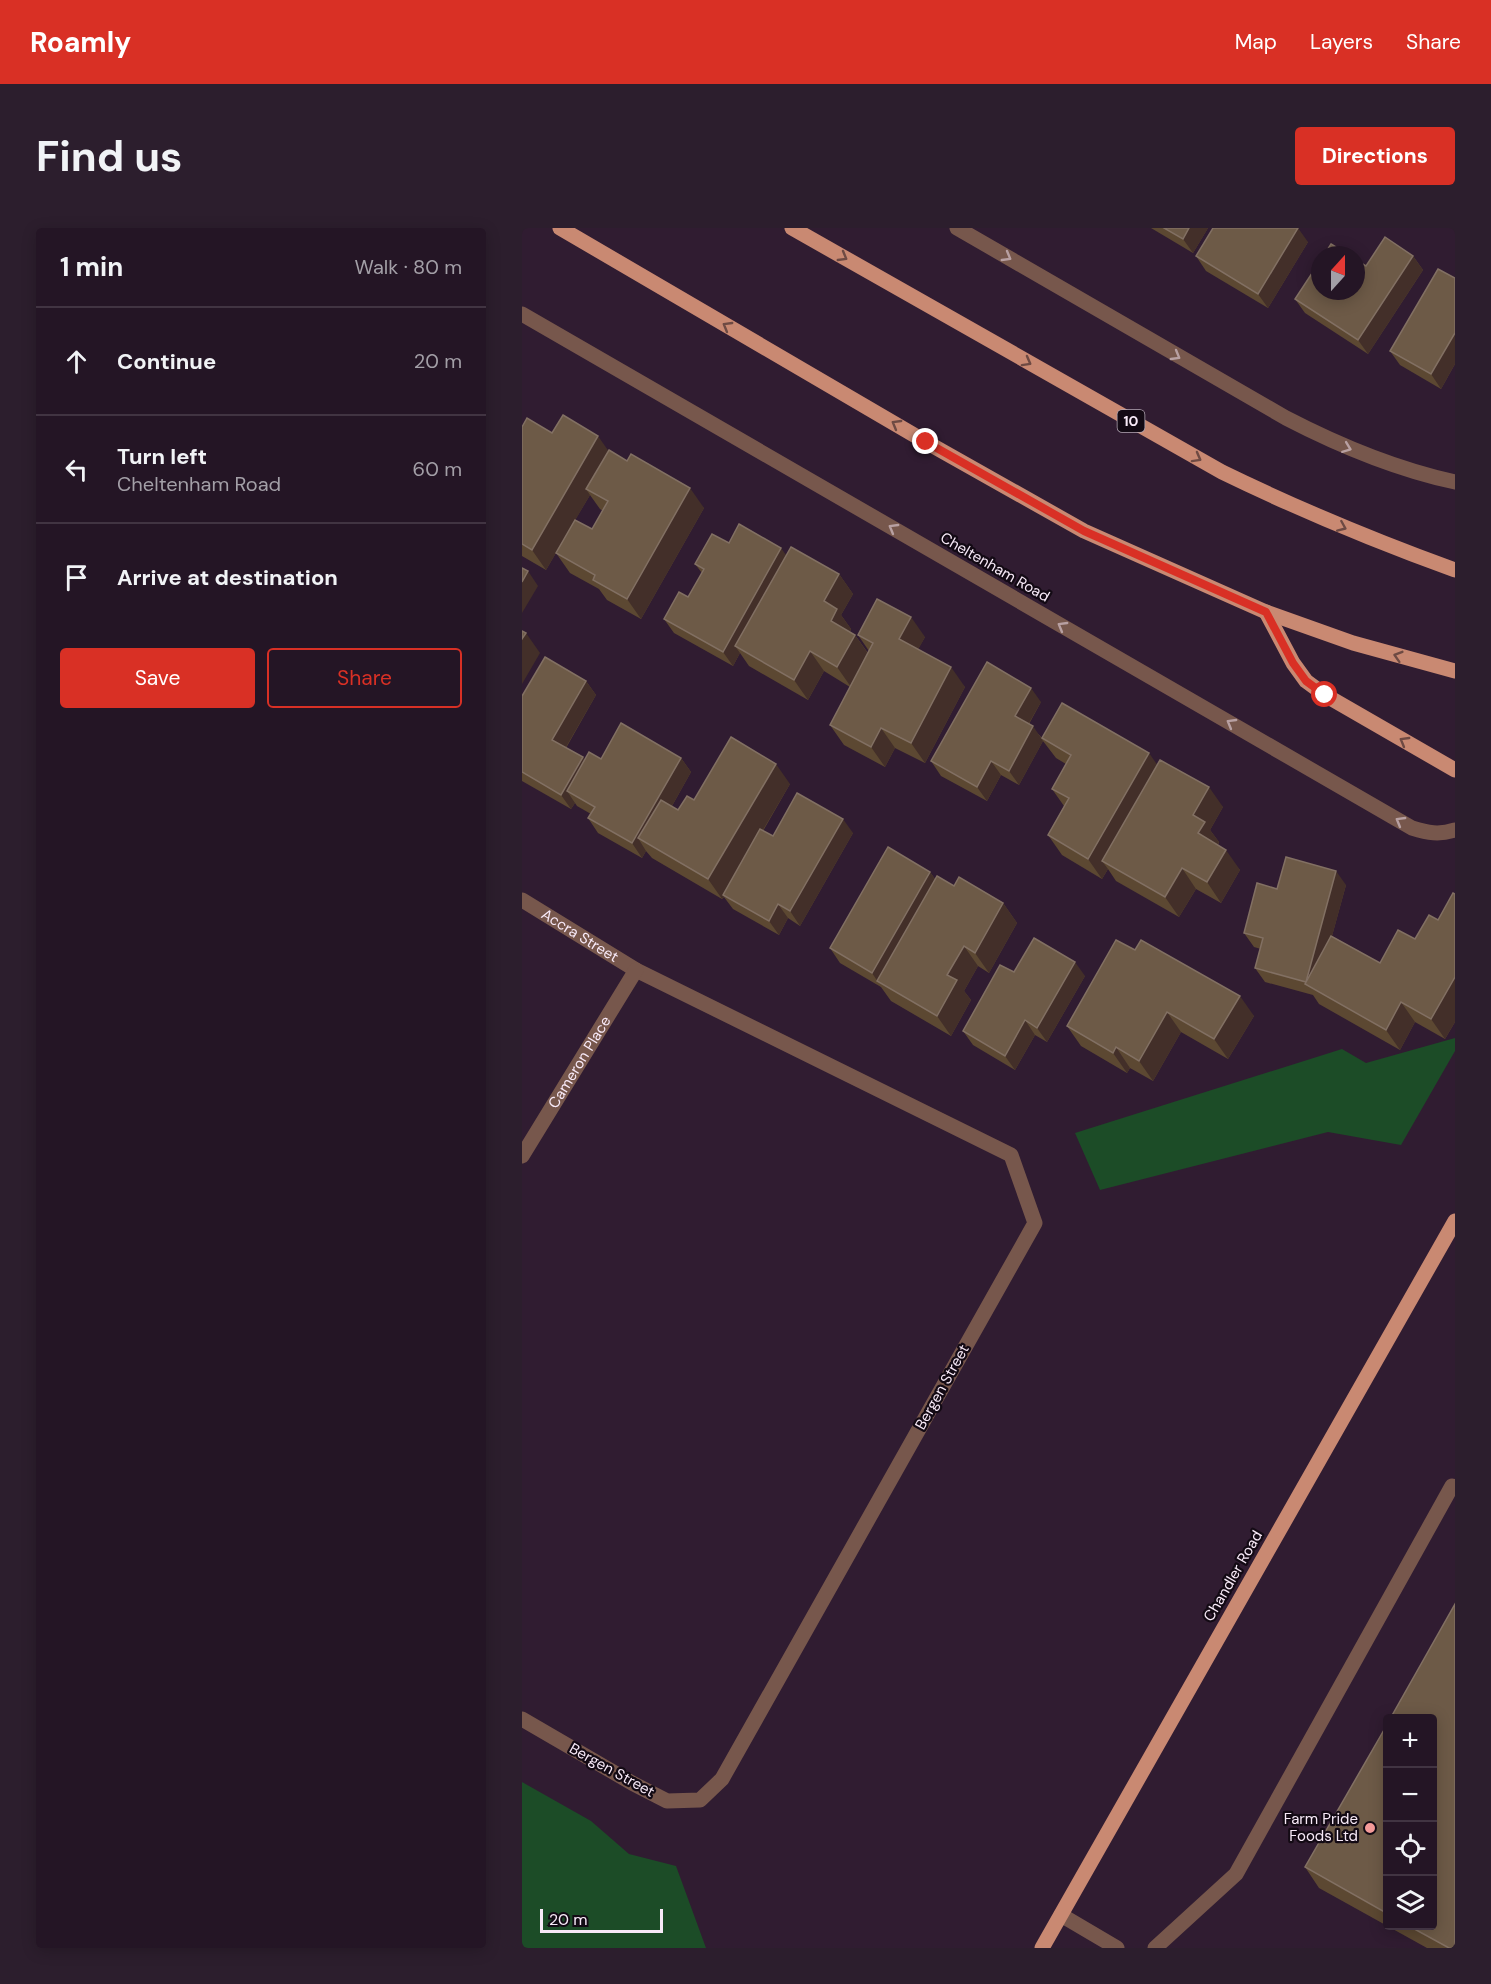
<!DOCTYPE html>
<meta charset="utf-8">
<style>
:root{--surface:#241525;--page:#2c1e2d;--text:#f1f3f6;--muted:#a39fa7;--line:#413442;--accent:#d93025}
body{margin:0;font-family:"DM Sans",sans-serif;background:var(--page);color:var(--text)}
.controls{position:absolute;right:18px;bottom:18px;display:grid;overflow:hidden;border-radius:6px;box-shadow:0 3px 15px #0003}
.controls button{width:54px;height:54px;display:grid;place-items:center;padding:0;border:0;border-bottom:2px solid var(--line);background:var(--surface);color:var(--text);font:30px sans-serif}
.compass{position:absolute;left:789px;top:18px;width:54px;height:54px;border-radius:50%;background:var(--surface);box-shadow:0 3px 15px #0003;rotate:21deg}
.scale{position:absolute;left:18px;bottom:15px;width:123px;box-sizing:border-box;padding-left:6px;border:3px solid #f8eaf8;border-top:0;font-size:16px;line-height:21px;white-space:nowrap;color:#f8eaf8;-webkit-text-stroke:4px #130a14;paint-order:stroke}
.stop{position:absolute;width:18px;height:18px;margin:-14px;border:4px solid #d93025;border-radius:50%;background:#fff}
.stop.end{background:#d93025;border-color:#fff;box-shadow:0 2px 6px #0008}
.list{margin:0;padding:0;list-style:none}
h2{display:flex;justify-content:space-between;align-items:center;height:78px;margin:0;padding:0 24px;font-size:26px}
h2 small{font-size:20px;font-weight:400;color:var(--muted)}
.list li{display:grid;grid-template-columns:39px 1fr auto;gap:18px;align-items:center;box-sizing:border-box;height:108px;padding:0 24px;border-top:2px solid var(--line)}
.list b{display:block;font-size:22px;white-space:nowrap}
.list p{margin:0;font-size:20px;white-space:nowrap;color:var(--muted)}
.list em{font-size:20px;font-style:normal;color:var(--muted)}
.actions{display:flex;gap:12px;padding:18px 24px}
.actions a{flex:1;padding:14px 0;border:2px solid var(--accent);border-radius:6px;text-align:center;font-size:21px;color:var(--accent)}
.actions .main{background:var(--accent);color:#fff}
.icon{flex:none;width:33px;height:33px;fill:none;stroke:currentColor;stroke-width:2;stroke-linecap:round;stroke-linejoin:round}
.map{position:relative;flex:none;width:933px;height:1720px;overflow:hidden;border-radius:6px}
header{display:flex;align-items:center;gap:36px;box-sizing:border-box;height:84px;padding:0 30px;background:var(--accent);color:#fff}
header strong{font-size:28px}
nav{display:flex;gap:33px;margin-inline-start:auto;font-size:21px}
.intro{display:flex;align-items:center;justify-content:space-between;box-sizing:border-box;height:144px;padding:0 36px}
h1{margin:0;font-size:42px}
.button{padding:15px 27px;border-radius:6px;background:var(--accent);color:#fff;font-size:21px;font-weight:700}
main{display:flex;gap:36px;padding:0 36px}
aside{flex:1;background:var(--surface);border-radius:6px;box-shadow:0 3px 15px #0003}
.map>svg:first-child{display:block}
</style>
<header>
<strong>Roamly</strong>
<nav><a>Map</a><a>Layers</a><a>Share</a></nav>
</header>
<div class="intro"><h1>Find us</h1><a class="button">Directions</a></div>
<main>
<aside>
<h2>1 min<small>Walk · 80 m</small></h2>
<ul class="list">
<li><svg class="icon" aria-label="ahead" viewBox="0 0 24 24"><path d="M12 20V5M6 11l6-6 6 6"/></svg><div><b>Continue</b></div><em>20 m</em></li>
<li><svg class="icon" aria-label="left" viewBox="0 0 24 24"><path d="M17 20v-9H6M10 6l-5 5 5 5"/></svg><div><b>Turn left</b><p>Cheltenham Road</p></div><em>60 m</em></li>
<li><svg class="icon" aria-label="arrive" viewBox="0 0 24 24"><path d="M6 21V4h12l-3 4 3 4H6"/></svg><div><b>Arrive at destination</b></div></li>
</ul>
<div class="actions"><a class="main">Save</a><a>Share</a></div>
</aside>
<div class="map">
<svg width="933" height="1720" viewBox="0 0 933 1720">
<rect width="100%" height="100%" fill="#301c31"/>
<g fill="#1c4c27">
<polygon points="933,810 933,823 879,917 806,904 578,962 553,905 820,821 844,835"/>
<polygon points="0,1554 69,1593 107,1626 154,1638 184,1720 0,1720"/>
</g>
<g fill="none" stroke-linecap="round" stroke-linejoin="round">
<g stroke="#77574c" stroke-width="15">
<path d="M435,0L764,190C818,218 873,241 933,254"/>
<path d="M0,86L890,600C906,605 917,607 933,602"/>
<path id="s1" d="M0,672L114,742L489,927L513,995L200,1551L178,1572L145,1573L110,1555L0,1491"/>
<path id="s2" d="M0,928L114,742"/>
<polyline points="539,1687 595,1720"/>
<polyline points="633,1720 714,1646 930,1258 933,1260"/>
</g>
<g stroke="#c98972" stroke-width="15">
<polyline points="38,0 404,214 562,303 744,384 831,415 933,443"/>
<path d="M270,0L700,244C776,281 853,313 933,342"/>
<polyline points="744,384 771,435 784,453 803,467 933,542"/>
<polyline points="520,1720 933,993"/>
</g>
</g>
<g fill="#5c4832" fill-rule="evenodd">
<polygon points="629,0 686,0 671,25"/>
<polygon points="786,14 746,80 684,43 674,28"/>
<polygon points="891,28 901,42 846,126 783,85 773,71 844,38"/>
<polygon points="933,50 933,136 919,161 878,137 868,123"/>
<path d="M0,199L30,205L86,223L182,280L119,391L85,372L77,361L48,345L34,325L42,311L24,342L0,328ZM68,267L78,281L81,283L70,301L53,292Z"/>
<polygon points="207,315 264,327 317,346 331,366 319,387 329,401 328,404 333,407 346,425 347,423 336,407 403,409 396,421 443,459 403,535 373,520 363,539 322,517 308,497 328,459 302,443 286,472 227,438 218,425 211,438 152,405 142,391 166,369 180,345 173,336"/>
<polygon points="64,453 74,467 44,520 61,529 62,532 79,531 159,530 169,544 150,578 156,582 172,572 268,556 241,603 251,608 331,605 278,698 266,690 257,707 211,681 202,669 200,671 130,630 124,623 120,630 76,605 66,590 69,586 55,578 53,575 49,581 0,553 0,468"/>
<polygon points="519,474 507,496 520,510 635,536 701,579 688,602 697,614 696,617 718,642 699,675 674,661 657,689 594,653 586,641 580,651 540,627 526,607 542,578 530,561 544,536 534,530 521,513 497,557 479,547 465,573 419,548 409,533"/>
<polygon points="408,644 413,651 481,675 495,695 467,745 456,738 442,763 449,772 429,808 369,773 359,759 318,735 308,720"/>
<polygon points="824,657 810,708 858,735 893,711 916,692 933,666 933,794 923,811 893,794 878,822 797,776 791,767 743,754 733,740 739,721 732,719 722,705 755,661"/>
<polygon points="594,712 732,788 706,831 659,804 631,853 608,840 605,845 559,818 545,798"/>
<polygon points="492,744 563,748 525,814 513,807 493,842 451,817 441,803"/>
<polygon points="866,1495 866,1698 910,1698 933,1720 905,1720 797,1660 783,1639"/>
</g>
<g fill="#432f29">
<polygon points="667,0 686,0 671,25 661,11"/>
<polygon points="776,0 786,14 746,80 736,66"/>
<polygon points="891,28 901,42 846,126 836,112"/>
<polygon points="933,105 933,136 919,161 909,146"/>
<polygon points="76,208 90,228 64,261 68,267 24,342 10,322"/>
<polygon points="168,260 182,280 119,391 105,371"/>
<polygon points="259,320 269,334 213,418 218,425 211,438 201,424"/>
<polygon points="6,343 16,358 0,385 0,354"/>
<polygon points="317,346 331,366 319,387 329,401 323,413 309,393 302,373"/>
<polygon points="389,389 403,409 391,431 377,411"/>
<polygon points="4,405 18,425 0,456 0,411"/>
<polygon points="333,407 347,427 329,459 315,439"/>
<polygon points="288,423 302,443 286,472 272,452"/>
<polygon points="429,439 443,459 403,535 389,515"/>
<polygon points="64,453 74,467 40,526 30,512"/>
<polygon points="509,460 519,474 503,502 493,488"/>
<polygon points="511,498 521,513 497,557 487,543"/>
<polygon points="359,500 373,520 363,539 349,519"/>
<polygon points="627,525 641,545 580,633 586,641 580,651 566,631"/>
<polygon points="61,529 71,544 45,563 53,575 49,581 39,567"/>
<polygon points="159,530 169,544 128,617 116,610 124,623 120,630 110,615"/>
<polygon points="469,533 479,547 465,573 455,559"/>
<polygon points="254,536 268,556 202,668 201,667 202,669 200,671 186,651"/>
<polygon points="687,559 701,579 688,602 697,614 690,625 676,605 671,587"/>
<polygon points="321,591 331,605 278,698 268,683"/>
<polygon points="704,622 718,642 699,675 685,654"/>
<polygon points="660,640 674,661 657,689 643,669"/>
<polygon points="814,643 824,657 795,763 784,754"/>
<polygon points="408,644 418,658 356,754 350,745"/>
<polygon points="481,675 495,695 467,745 453,725"/>
<polygon points="256,676 266,690 257,707 247,693"/>
<polygon points="442,718 456,738 442,763 449,772 429,808 415,788 425,747"/>
<polygon points="553,734 563,748 525,814 515,800"/>
<polygon points="933,749 933,794 923,811 909,791"/>
<polygon points="718,768 732,788 706,831 692,811"/>
<polygon points="879,774 893,794 878,822 864,802"/>
<polygon points="645,784 659,804 631,853 617,833"/>
<polygon points="503,792 513,807 493,842 483,828"/>
<polygon points="594,819 608,840 605,845 591,825"/>
</g>
<g fill="#6d5a47" stroke="#827063" stroke-width="1.5">
<polygon points="642,0 667,0 661,11"/>
<polygon points="691,0 776,0 736,66 674,28"/>
<polygon points="863,9 891,28 836,112 773,71 798,33 798,63 834,63 834,32 844,38"/>
<polygon points="809,16 827,27 802,27"/>
<polygon points="916,41 933,50 933,105 909,146 868,123"/>
<polygon points="41,187 76,208 10,322 0,316 0,199 5,190 30,205"/>
<polygon points="87,222 105,233 109,226 168,260 105,371 71,352 73,347 34,325 53,292 70,301 86,273 64,261"/>
<polygon points="217,296 259,320 201,424 142,391 157,364 166,369 182,341 173,336 190,306 207,315"/>
<polygon points="269,319 317,346 302,373 315,381 309,393 333,407 315,439 288,423 272,452 213,418"/>
<polygon points="0,340 6,343 0,354"/>
<polygon points="355,371 389,389 377,411 429,439 389,515 359,500 349,519 308,497 351,415 336,407"/>
<polygon points="0,403 4,405 0,411"/>
<polygon points="23,429 64,453 30,512 61,529 39,567 0,544 0,468"/>
<polygon points="465,434 509,460 493,488 511,498 487,543 469,533 455,559 409,533"/>
<polygon points="540,475 627,525 566,631 526,607 547,570 530,561 549,527 520,510"/>
<polygon points="99,495 159,530 110,615 66,590 73,579 45,563 67,524 79,531"/>
<polygon points="209,509 254,536 186,651 116,610 139,572 156,582 165,568 172,572"/>
<polygon points="638,532 687,559 671,587 683,594 676,605 704,622 685,654 660,640 643,669 580,633"/>
<polygon points="275,565 321,591 268,683 256,676 247,693 201,667 238,601 251,608"/>
<polygon points="366,619 408,644 350,745 308,720"/>
<polygon points="764,629 814,643 784,754 733,740 741,710 722,705 735,655 755,661"/>
<polygon points="415,648 432,658 437,649 481,675 453,725 442,718 425,747 435,752 415,788 355,753"/>
<polygon points="931,665 933,666 933,749 909,791 879,774 864,802 783,756 809,708 858,735 876,702 893,711 907,687 916,692"/>
<polygon points="512,710 553,734 515,800 503,792 483,828 441,803 478,737 492,744"/>
<polygon points="594,712 613,722 619,712 718,768 692,811 645,784 617,833 594,819 591,825 545,798"/>
<polygon points="933,1376 933,1720 927,1720 887,1698 910,1698 910,1491 868,1491"/>
<polygon points="866,1495 866,1686 783,1639"/>
</g>
<defs><path id="oneway-chevron" d="M-2-3.5L2.5 0L-2 3.5" fill="none" stroke-width="1.6" stroke-linecap="round" stroke-linejoin="round" transform="scale(1.5)"/></defs>
<g stroke="#6e4a43">
<use href="#oneway-chevron" transform="translate(321 29) rotate(30)"/>
<use href="#oneway-chevron" transform="translate(205 98) rotate(-150)"/>
<use href="#oneway-chevron" transform="translate(505 134) rotate(29)"/>
<use href="#oneway-chevron" transform="translate(374 196) rotate(-150)"/>
<use href="#oneway-chevron" transform="translate(675 230) rotate(29)"/>
<use href="#oneway-chevron" transform="translate(820 299) rotate(23)"/>
<use href="#oneway-chevron" transform="translate(876 428) rotate(-163)"/>
<use href="#oneway-chevron" transform="translate(882 513) rotate(-150)"/>
</g>
<g stroke="#b8a0a2">
<use href="#oneway-chevron" transform="translate(485 29) rotate(30)"/>
<use href="#oneway-chevron" transform="translate(654 128) rotate(30)"/>
<use href="#oneway-chevron" transform="translate(825 220) rotate(21)"/>
<use href="#oneway-chevron" transform="translate(371 300) rotate(-150)"/>
<use href="#oneway-chevron" transform="translate(540 398) rotate(-150)"/>
<use href="#oneway-chevron" transform="translate(709 495) rotate(-150)"/>
<use href="#oneway-chevron" transform="translate(878 593) rotate(-150)"/>
</g>
<g fill="none" stroke-linecap="round" stroke-linejoin="round">
<polyline stroke="#d93025" stroke-width="8" points="404,214 562,303 744,384 771,435 784,453 803,467"/>
</g>
<circle fill="#f59b9a" stroke="#130a14" stroke-width="2" cx="848" cy="1600" r="6"/>
<g text-anchor="middle" dominant-baseline="central" stroke-width="4.5" stroke-linejoin="round" paint-order="stroke">
<rect fill="#130a14" stroke="#b3a7b4" stroke-width="1.5" x="595.5" y="182" width="27" height="22" rx="4.5"/>
<g font-size="14" font-weight="bold" fill="#f8eaf8">
<text x="609" y="193">10</text>
</g>
<g font-size="15" fill="#f8eaf8" stroke="#130a14">
<text transform="translate(473 339) rotate(30)">Cheltenham Road</text>
<text stroke="none"><textPath href="#s1" startOffset="68">Accra Street</textPath></text>
<text stroke="none"><textPath href="#s2" startOffset="110">Cameron Place</textPath></text>
<text transform="translate(420 1159) rotate(-61)">Bergen Street</text>
<text transform="translate(711 1348) rotate(-60)">Chandler Road</text>
<text transform="translate(90 1542) rotate(29)">Bergen Street</text>
</g>
<g font-size="15" fill="#f8eaf8" stroke="#130a14" text-anchor="end">
<text x="836" y="1591">Farm Pride<tspan x="836" dy="17">Foods Ltd</tspan></text>
</g>
</g>
</svg>
<div class="controls">
<button>+</button>
<button>−</button>
<button><svg class="icon" aria-label="locate" viewBox="0 0 24 24"><circle cx="12" cy="12" r="6"/><path d="M12 2v4M12 18v4M2 12h4M18 12h4"/></svg></button>
<button><svg class="icon" aria-label="layers" viewBox="0 0 24 24"><path d="M12 4l9 5-9 5-9-5zM3 14l9 5 9-5"/></svg></button>
</div>
<svg class="compass" viewBox="-18 -18 36 36"><path d="M0-13l5 13h-10z" fill="#e53935"/><path d="M0 13l5-13h-10z" fill="#a39fa7"/></svg>
<div class="scale">20 m</div>
<div class="stop" style="left:803px;top:467px"></div>
<div class="stop end" style="left:404px;top:214px"></div>
</div>
</main>
